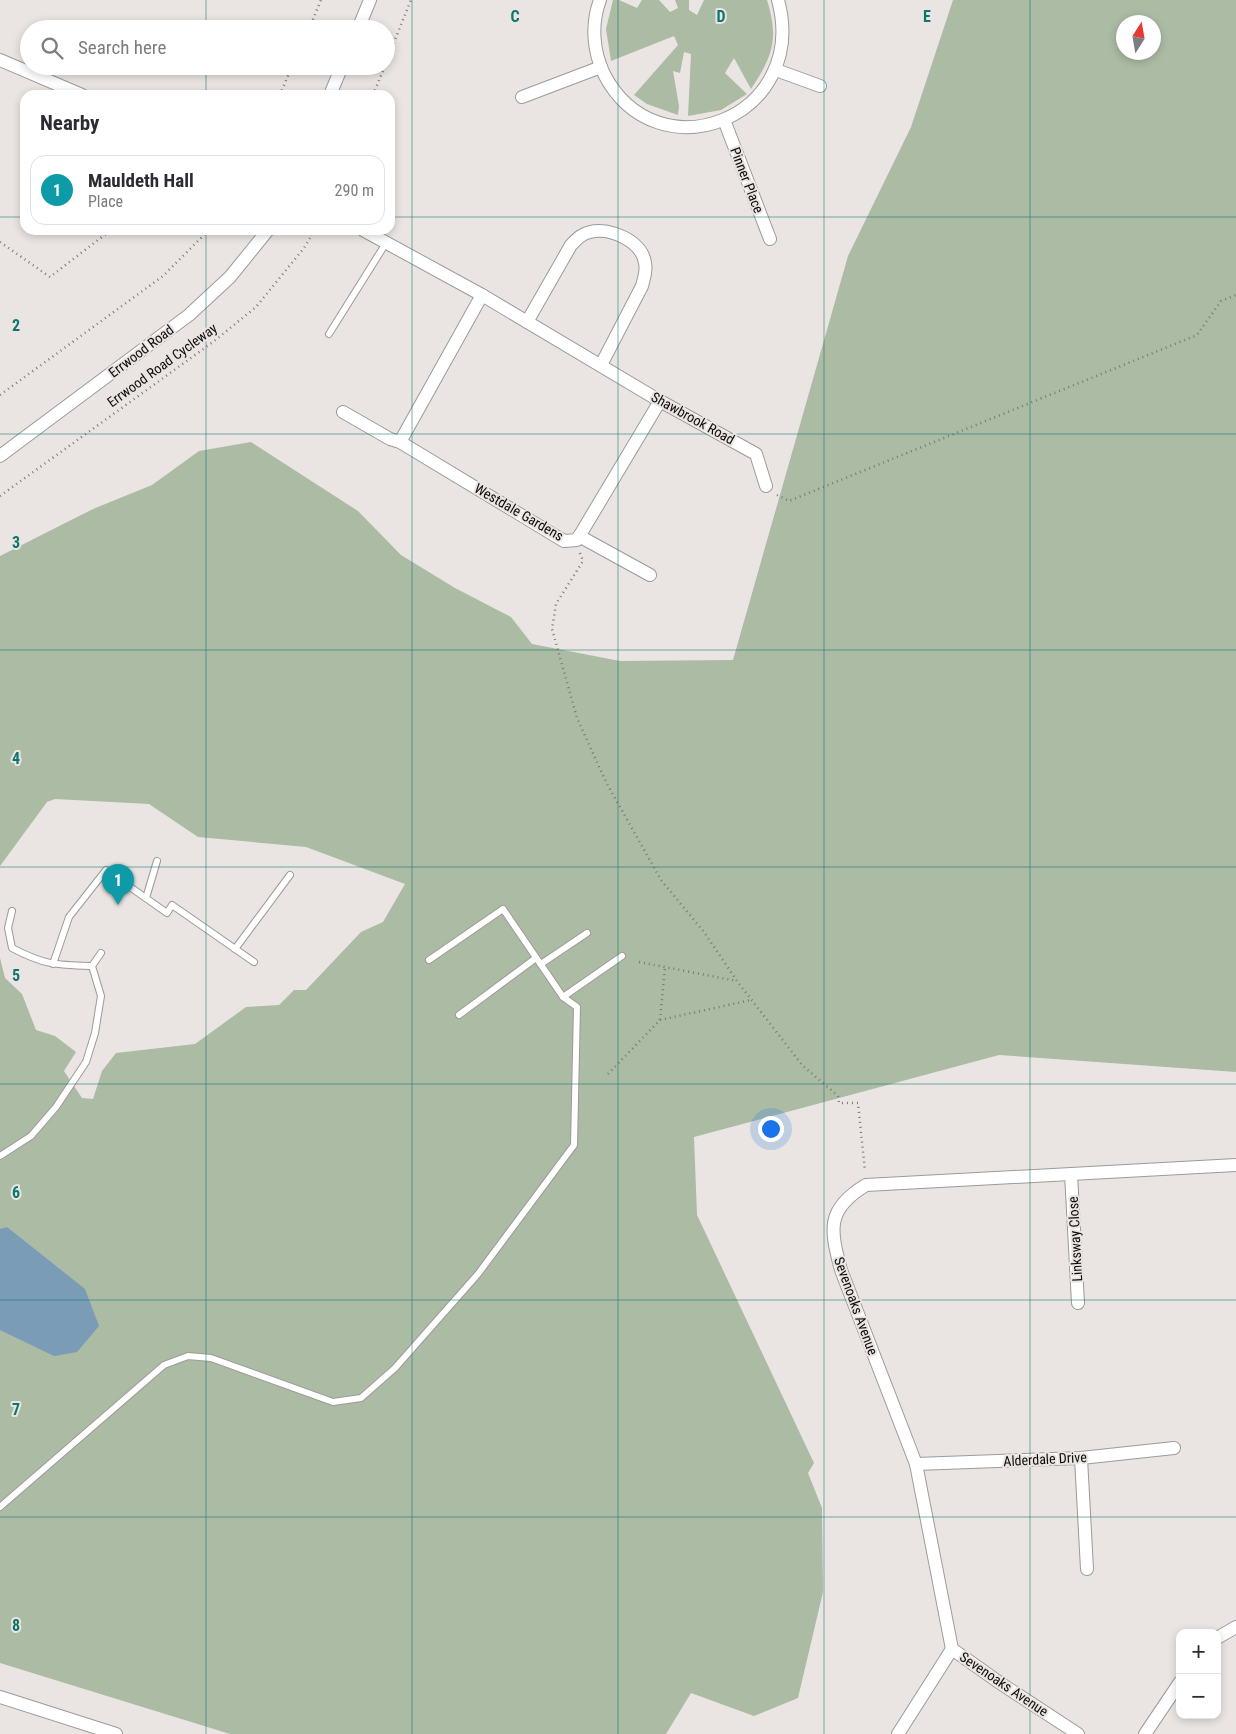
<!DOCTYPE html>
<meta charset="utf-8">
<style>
:root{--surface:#fff;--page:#f2f2f3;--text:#2b2b33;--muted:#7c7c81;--line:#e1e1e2;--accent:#0b8043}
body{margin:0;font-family:"Roboto Condensed",sans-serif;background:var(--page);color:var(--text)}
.controls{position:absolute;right:15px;bottom:15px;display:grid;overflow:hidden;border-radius:10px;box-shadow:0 2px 8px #0003}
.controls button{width:45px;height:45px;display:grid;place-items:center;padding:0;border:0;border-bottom:1px solid var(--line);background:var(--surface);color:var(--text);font:25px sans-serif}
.compass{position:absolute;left:1116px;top:15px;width:45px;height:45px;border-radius:50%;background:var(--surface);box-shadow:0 2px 8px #0003;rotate:11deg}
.you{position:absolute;left:770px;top:1128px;width:18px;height:18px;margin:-12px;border:4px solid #fff;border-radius:50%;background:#1a73e8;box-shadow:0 0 0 8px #1a73e833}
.badge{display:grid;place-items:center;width:32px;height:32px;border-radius:50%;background:var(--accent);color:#fff;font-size:16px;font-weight:700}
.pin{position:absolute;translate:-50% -41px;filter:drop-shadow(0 1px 2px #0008)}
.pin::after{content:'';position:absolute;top:26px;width:18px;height:15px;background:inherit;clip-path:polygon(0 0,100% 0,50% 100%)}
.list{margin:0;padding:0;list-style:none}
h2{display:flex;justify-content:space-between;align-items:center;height:65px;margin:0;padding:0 20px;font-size:21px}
h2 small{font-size:16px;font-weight:400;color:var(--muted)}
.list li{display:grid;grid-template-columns:32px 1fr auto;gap:15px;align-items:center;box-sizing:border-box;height:70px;margin:0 10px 10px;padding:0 10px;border:1px solid var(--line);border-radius:15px}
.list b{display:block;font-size:19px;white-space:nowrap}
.list p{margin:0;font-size:16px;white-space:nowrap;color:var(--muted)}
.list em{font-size:16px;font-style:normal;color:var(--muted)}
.icon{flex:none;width:28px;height:28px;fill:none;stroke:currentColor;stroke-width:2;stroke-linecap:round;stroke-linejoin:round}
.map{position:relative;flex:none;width:1236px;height:1734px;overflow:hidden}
.search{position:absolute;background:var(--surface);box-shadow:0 2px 8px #0003;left:20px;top:20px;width:375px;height:55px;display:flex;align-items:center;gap:12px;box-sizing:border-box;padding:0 18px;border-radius:28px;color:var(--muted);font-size:19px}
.panel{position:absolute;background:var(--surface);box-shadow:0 2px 8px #0003;left:20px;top:90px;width:375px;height:145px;border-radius:15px}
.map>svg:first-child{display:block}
</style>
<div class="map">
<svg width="1236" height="1734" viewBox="0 0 1236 1734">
<rect width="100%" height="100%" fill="#eae5e2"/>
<g fill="#acbba4" fill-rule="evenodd">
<path d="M613,0H619L637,8L642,0H659L670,12L678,8L675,0H689V10L697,15L704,0H767C779,39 773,56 751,89L734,58L725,73L747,94L721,110L688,116L691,54L684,52L680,73L673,71L679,106L678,115L647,104L634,95L678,45L674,36L611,61L606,29Z"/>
<path d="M953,0H1236V1072L999,1055L694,1137L697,1215L814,1463L808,1473L822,1508L823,1592L798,1698L754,1716L691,1693L666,1734H230L0,1663V958L5,978L22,994L36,1030L55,1036L76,1052L64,1071L82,1098L93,1099L102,1071L116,1053L195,1044L246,1007L279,1005L294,990H306L361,932L383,922L405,884L306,847L198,837L149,804L55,799L47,802L0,866V556L93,509L152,485L199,451L251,442L358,511L401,555L455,588L511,617L532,644L620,661L733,660L848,256L911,127ZM1124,22H1154V52H1124Z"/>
</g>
<polygon fill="#7a9cb6" points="7,1227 85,1289 99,1326 77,1352 54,1356 0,1330 0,1229"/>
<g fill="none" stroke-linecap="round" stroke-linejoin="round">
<defs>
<g id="service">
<polyline points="329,334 386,243"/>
<polyline points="146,898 157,861"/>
<path d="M12,911L8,928L12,948C44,965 57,965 92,966"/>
<polyline points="235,949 290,875"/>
<polyline points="53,964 69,917 106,870 167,913 172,905 254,962"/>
<polyline points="541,964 587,933"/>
<polyline points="563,997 622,956"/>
<polyline points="459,1015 536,958"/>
<polyline points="0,1156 31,1136 56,1107 86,1062 95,1033 101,996 92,966 101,953"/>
<polyline points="0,1507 164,1365 188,1356 211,1358 333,1402 361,1398 395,1368 478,1274 574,1145 577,1007 563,997 503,909 429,960"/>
</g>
<g id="minor">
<path d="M600,0C591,24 593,51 604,74C657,177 810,118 778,0"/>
<polyline points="358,29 370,0"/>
<polyline points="0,60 82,95"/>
<polyline points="776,70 820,86"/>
<polyline points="330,95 342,66"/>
<polyline points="522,97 601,67"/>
<polyline points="724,120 770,239"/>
<polyline points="363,230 482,295 660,401 756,454 766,486"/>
<path d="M527,322L571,245C577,239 581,234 590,232C610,227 642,241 645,263C647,271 644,278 642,286L601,365"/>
<polyline points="343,412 390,439 400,442 564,541 577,540 660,401"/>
<polyline points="400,442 482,295"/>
<polyline points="0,456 189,315 230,277 268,230"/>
<polyline points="579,536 650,575"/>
<polyline points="1071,1174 1078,1303"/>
<polyline points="1081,1458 1087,1569"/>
<polyline points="916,1464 1081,1458 1174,1448"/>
<polyline points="1217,1638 1236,1627"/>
<polyline points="0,1697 116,1734"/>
<polyline points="898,1734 952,1649"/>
<path d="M1078,1734L1000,1683L952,1649L916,1464L841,1270C830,1229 826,1209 866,1185L1236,1165"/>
<polyline points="1145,1734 1180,1682"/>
</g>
</defs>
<use href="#service" stroke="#9e9a97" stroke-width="8"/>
<use href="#minor" stroke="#9e9a97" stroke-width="14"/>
<g stroke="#7b7876" stroke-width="2.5" stroke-dasharray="1 4" stroke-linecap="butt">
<polyline points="309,29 321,0"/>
<polyline points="386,62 411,0"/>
<polyline points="280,95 292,66"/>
<polyline points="373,95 385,66"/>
<polyline points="0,242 50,277 111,230"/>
<polyline points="0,395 163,276 209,230"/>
<polyline points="777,495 789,501 1197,335 1221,301 1236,295"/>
<polyline points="0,496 213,342 256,307 304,248 315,230"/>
<polyline points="580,553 583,561 556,604 552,629 577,718 606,782 661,880 704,932 737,981 802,1065 838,1096 839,1103 858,1103 865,1171"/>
<polyline points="639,962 737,981"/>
<polyline points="660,1020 751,1000"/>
<polyline points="608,1074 660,1020 665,967"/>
</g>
<use href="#service" stroke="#fff" stroke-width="6"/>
<use href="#minor" stroke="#fff" stroke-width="12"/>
</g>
<path fill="none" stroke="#0f766e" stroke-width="1" stroke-opacity="0.55" d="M206,0V29M412,0V1734M618,0V1734M824,0V1734M1030,0V1734M206,66V95M0,217H25M390,217H1236M206,230V1734M0,434H1236M0,650H1236M0,867H1236M0,1084H1236M0,1300H1236M0,1517H1236"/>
<g text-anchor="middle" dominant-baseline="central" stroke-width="4" stroke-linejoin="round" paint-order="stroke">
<g font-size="14" fill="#0d0c0b" stroke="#eae5e2">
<text transform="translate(747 180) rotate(69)">Pinner Place</text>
<text transform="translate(141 351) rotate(-37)">Errwood Road</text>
<text transform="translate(162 365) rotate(-36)">Errwood Road Cycleway</text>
<text transform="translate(693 418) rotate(29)">Shawbrook Road</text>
<text transform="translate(519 512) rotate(30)">Westdale Gardens</text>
<text transform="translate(1075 1239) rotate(-93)">Linksway Close</text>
<text transform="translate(856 1306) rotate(70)">Sevenoaks Avenue</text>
<text transform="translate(1045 1459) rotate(-3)">Alderdale Drive</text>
<text transform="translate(1004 1684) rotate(34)">Sevenoaks Avenue</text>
</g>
</g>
<g font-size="16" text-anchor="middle" font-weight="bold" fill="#0f766e" stroke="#eae5e2" stroke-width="4" stroke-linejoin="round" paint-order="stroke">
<text x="515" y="22">C</text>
<text x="721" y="22">D</text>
<text x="927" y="22">E</text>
<text x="16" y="331">2</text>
<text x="16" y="548">3</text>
<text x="16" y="764">4</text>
<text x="16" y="981">5</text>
<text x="16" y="1198">6</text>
<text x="16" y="1415">7</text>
<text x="16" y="1631">8</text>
</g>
</svg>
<div class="controls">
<button>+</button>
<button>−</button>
</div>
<svg class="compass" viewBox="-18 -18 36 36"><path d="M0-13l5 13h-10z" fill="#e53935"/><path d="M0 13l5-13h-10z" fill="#7c7c81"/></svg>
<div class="you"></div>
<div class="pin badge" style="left:118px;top:905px;background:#0f9aa8">1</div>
<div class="search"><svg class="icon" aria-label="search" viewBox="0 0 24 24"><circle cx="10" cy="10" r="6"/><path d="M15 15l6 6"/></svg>Search here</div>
<section class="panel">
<h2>Nearby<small></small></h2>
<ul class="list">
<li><span class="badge" style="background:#0f9aa8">1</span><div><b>Mauldeth Hall</b><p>Place</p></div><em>290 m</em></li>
</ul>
</section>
</div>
